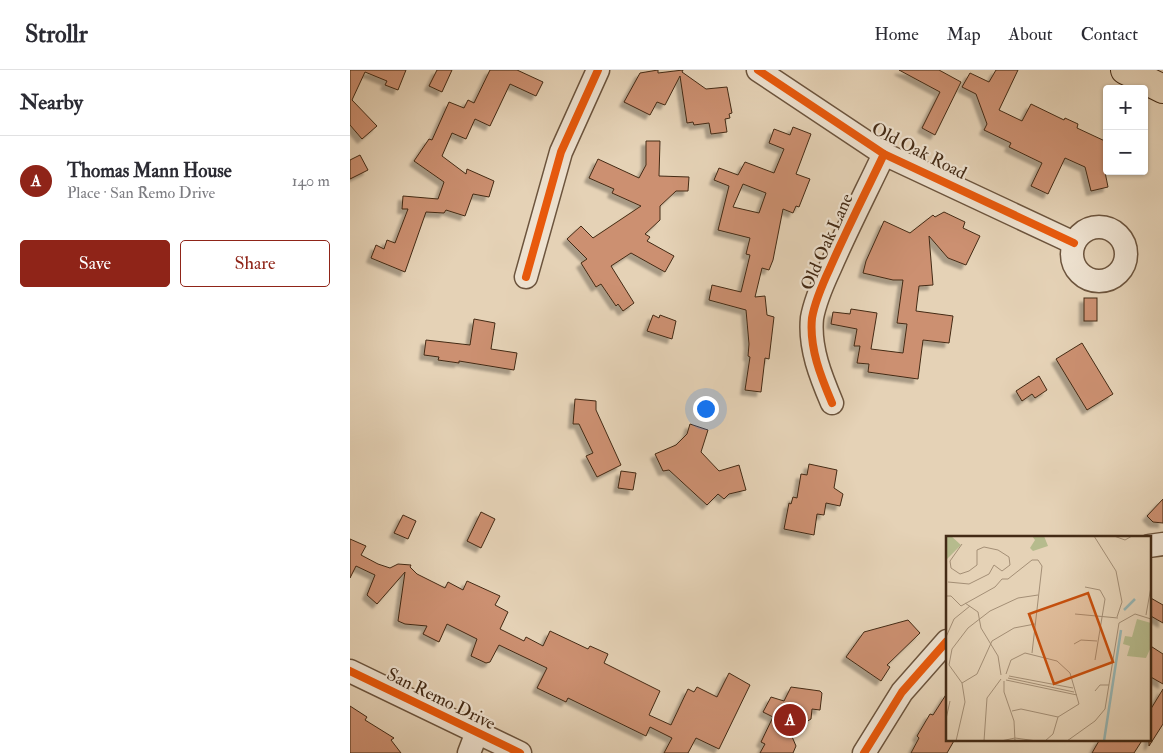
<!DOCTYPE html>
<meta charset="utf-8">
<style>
:root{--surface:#fff;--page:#f2f2f3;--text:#2b2b33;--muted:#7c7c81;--line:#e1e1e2;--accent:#8f2418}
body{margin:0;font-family:"IM FELL Double Pica",serif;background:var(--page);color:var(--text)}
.controls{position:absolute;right:15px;top:15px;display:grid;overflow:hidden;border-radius:5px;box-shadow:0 1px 4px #0004}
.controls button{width:45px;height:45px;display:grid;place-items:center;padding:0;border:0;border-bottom:1px solid var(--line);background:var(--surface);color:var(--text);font:25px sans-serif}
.you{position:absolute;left:355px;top:338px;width:18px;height:18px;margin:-12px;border:4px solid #fff;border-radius:50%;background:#1a73e8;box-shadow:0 0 0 8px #1a73e833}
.badge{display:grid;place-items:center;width:32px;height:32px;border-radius:50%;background:var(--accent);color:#fff;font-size:16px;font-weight:700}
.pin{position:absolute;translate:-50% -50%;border:2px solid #fff;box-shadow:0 1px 5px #0006}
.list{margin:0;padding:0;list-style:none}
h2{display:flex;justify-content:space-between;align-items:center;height:65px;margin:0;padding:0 20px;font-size:21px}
h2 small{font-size:16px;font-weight:400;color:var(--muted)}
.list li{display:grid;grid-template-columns:32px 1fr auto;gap:15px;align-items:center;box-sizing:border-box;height:90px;padding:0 20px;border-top:1px solid var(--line)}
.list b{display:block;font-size:19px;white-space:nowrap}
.list p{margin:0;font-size:16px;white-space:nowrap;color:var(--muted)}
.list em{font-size:16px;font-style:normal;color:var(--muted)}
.actions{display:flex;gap:10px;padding:15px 20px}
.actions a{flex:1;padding:11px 0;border:1px solid var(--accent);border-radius:5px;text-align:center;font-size:18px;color:var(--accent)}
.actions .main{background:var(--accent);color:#fff}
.map{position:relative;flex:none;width:813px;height:683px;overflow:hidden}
header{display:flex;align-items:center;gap:30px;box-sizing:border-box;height:70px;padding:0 25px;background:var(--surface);border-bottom:1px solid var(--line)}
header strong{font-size:24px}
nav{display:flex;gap:28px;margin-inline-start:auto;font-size:18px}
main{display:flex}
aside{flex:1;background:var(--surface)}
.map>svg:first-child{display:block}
</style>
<header>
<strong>Strollr</strong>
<nav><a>Home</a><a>Map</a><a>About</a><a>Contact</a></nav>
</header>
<main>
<aside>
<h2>Nearby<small></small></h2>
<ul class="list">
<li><span class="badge">A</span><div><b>Thomas Mann House</b><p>Place · San Remo Drive</p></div><em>140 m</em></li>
</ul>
<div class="actions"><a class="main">Save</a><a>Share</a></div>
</aside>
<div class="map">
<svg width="813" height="683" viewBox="0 0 813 683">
<defs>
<filter id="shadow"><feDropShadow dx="-4.5" dy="4.5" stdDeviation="1" flood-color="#0004"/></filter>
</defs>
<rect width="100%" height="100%" fill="#e5d2b6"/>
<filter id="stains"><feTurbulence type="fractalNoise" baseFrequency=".004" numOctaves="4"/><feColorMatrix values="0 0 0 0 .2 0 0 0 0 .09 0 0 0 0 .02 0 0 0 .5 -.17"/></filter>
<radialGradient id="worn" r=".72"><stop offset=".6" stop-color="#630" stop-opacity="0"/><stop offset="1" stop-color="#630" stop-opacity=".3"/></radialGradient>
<g fill="#cc9071" stroke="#432a15" fill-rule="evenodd" filter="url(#shadow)">
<polygon points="0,0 56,0 48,20 35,15 37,11 15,2 2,30 27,56 12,69 0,55"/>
<polygon points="87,0 102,0 92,22 79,16"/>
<polygon points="140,0 167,0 193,12 186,26 160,14 140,56 125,49 116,69 102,63 92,86 116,104 117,99 144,111 139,127 123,124 115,146 96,140 94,143 76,142 55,202 21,188 26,175 34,179 37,170 45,173 58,139 52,139 53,126 88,129 94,112 64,91 79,69 82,70 99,32 114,38 118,30 124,33"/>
<polygon points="308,0 308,3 333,0 332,2 356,19 377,17 382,43 379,44 380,48 375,49 377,62 361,64 359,53 344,55 343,52 337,53 330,6 315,35 307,32 300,45 274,32 290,3"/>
<polygon points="549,0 589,0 611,12 585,65 572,58 590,22"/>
<polygon points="646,0 668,0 649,40 672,51 681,34 714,50 715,48 728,54 727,58 757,72 757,101 755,102 758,117 741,121 735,97 715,88 698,124 681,116 692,93 659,77 661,73 634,60 637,54 626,24 612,17 620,3 639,12"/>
<path d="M443,57L461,64L446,104L460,109L449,137L446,136L443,143L433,139L423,190L419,200L412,198L405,227L415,226L417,245L424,247L419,289L415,288L411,322L395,320L400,287L398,286L399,274L396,240L359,230L362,215L391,222L400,185L396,184L400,168L368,160L379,116L364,110L369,98L388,105L395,92L424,103L434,79L419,73L424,59L440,65ZM393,114L416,123L409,143L383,137Z"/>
<polygon points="296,71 310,71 309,106 339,107 338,121 326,121 310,136 310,150 295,164 300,167 297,171 324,186 315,202 281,183 261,196 284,233 273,241 268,234 266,236 251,214 246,217 231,193 237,189 217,169 231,156 243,168 291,136 262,123 264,119 239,108 248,89 289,108 296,95"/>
<polygon points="10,85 18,100 0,109 0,90"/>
<polygon points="594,142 615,152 613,158 630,166 616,195 598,188 579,166 583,215 569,216 566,241 603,246 599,273 573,270 568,309 518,302 519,294 507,293 510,276 504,276 507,259 481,254 483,242 500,244 501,239 527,243 521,279 553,283 557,254 547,253 553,210 543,210 513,203 516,191 534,151 560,163 583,145 585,147"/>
<rect x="734" y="228" width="13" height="23"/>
<polygon points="303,245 309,248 310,245 326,251 322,269 297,261"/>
<polygon points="124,249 145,253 141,279 167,283 164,300 109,291 109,293 88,290 89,287 74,285 76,270 120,275"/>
<polygon points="732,273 763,324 737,340 706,289"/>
<polygon points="689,306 697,320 685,328 682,324 672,331 666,321"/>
<polygon points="225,329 246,331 246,340 271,395 247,407 236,386 243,383 229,354 223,354"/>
<polygon points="340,354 358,360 351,382 369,401 389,395 396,420 379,424 374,429 368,424 357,435 319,400 313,401 305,384 326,375 337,364"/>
<polygon points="459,394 487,400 484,418 493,424 490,436 476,433 474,445 467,444 464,465 434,459 439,433 441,434 443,427 447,428 451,404 457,405"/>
<polygon points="271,401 286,403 283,420 268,418"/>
<polygon points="813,429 813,453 803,452 797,446"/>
<polygon points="131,442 145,449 131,478 117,471"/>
<polygon points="53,445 66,451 58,469 44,463"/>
<polygon points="0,469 16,476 11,485 28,494 40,498 48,494 61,495 60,497 67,504 95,518 98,512 113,520 117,511 150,526 145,535 158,542 150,559 174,571 176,567 193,576 200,561 238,579 240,576 258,584 254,593 310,621 299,645 321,655 338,619 344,622 347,617 367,627 379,603 400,615 369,679 346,668 338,683 314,683 322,668 300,657 296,666 218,628 216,632 187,618 197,598 149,575 140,592 136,593 121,586 127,569 97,554 89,572 73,564 77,556 55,554 48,551 55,502 27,534 17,525 25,505 6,496 0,508"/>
<polygon points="799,527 813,535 813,553 799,545"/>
<polygon points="558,550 570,563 537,595 540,597 531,611 496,587 514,562"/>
<polygon points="799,575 813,584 813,614 799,606"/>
<polygon points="441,617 470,621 472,623 470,640 462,639 461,649 440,662 446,676 443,683 410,683 415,674 411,672 423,647 413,642 421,627 434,631"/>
<polygon points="813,619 813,654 799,676 799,642"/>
<polygon points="597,623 597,669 605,669 597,683 561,683 569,668 567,666 580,644 583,645"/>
<polygon points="0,636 17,647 15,650 44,668 41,670 51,683 0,683"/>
<polygon points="750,669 793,669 784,683 742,683"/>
</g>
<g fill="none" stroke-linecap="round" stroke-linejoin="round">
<defs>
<g id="minor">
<polyline points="408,0 534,84 724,173"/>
<circle cx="749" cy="184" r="27"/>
<polyline points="176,207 211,82 248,0"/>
<path d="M482,333C471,307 459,278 462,248C465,231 473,213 480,198C497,159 516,122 534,84"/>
<polyline points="799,476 813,474"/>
<polyline points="0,601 170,683"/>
<polyline points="119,683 127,662"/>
<polyline points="514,683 552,622 597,571"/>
</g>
<polyline id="major" points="775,0 813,19"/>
</defs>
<use href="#minor" stroke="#6c543d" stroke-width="25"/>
<use href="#major" stroke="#432a15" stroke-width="30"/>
<use href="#minor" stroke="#eee2d0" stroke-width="22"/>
<use href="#major" stroke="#e5d2b6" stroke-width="28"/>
<defs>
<g id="cycleway">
<polyline points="408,0 534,84 724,173"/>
<polyline points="176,207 211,82 248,0"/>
<path d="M482,333C471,307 459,278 462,248C465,231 473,213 480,198C497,159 516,122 534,84"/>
<polyline points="0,601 170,683"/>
<polyline points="514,683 552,622 597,571"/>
</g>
</defs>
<use href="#cycleway" stroke="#eee2d0" stroke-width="11"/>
<use href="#cycleway" stroke="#e8590c" stroke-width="8"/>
</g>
<g text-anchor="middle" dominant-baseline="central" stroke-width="4.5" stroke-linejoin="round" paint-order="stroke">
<g font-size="18" fill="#432a15" stroke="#eee2d0">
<text transform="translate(569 81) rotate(27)">Old Oak Road</text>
<text transform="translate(477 172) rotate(-66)">Old Oak Lane</text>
<text transform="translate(91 629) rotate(26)">San Remo Drive</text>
</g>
</g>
<g transform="translate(596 466)">
<rect width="205" height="205" fill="#e5d2b6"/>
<path d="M0,0H5L15,9L0,24ZM86,0H98L102,10L87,15L84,12L89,4ZM191,83L205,87V111L200,122L181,120L184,110L177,108L179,100L186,101Z" fill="#b6bb8d"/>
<path fill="none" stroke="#97b6b4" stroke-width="2.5" d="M178,74L189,63M158,205L175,94"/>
<path fill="none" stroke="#a48f76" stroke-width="1" d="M148,0L170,35L176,66L171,81M168,0L179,4L186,0M16,8L4,25L5,32L14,38L23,35L31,29V14L38,11L52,14L63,21L64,29L56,35M2,46L23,48L43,38L48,29L56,35M139,51L154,54L159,63L149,124M0,60H5L15,70L49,51L56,43H62L86,24H92L96,30L86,117M19,67L32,76L35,92L52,120L55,139M129,78L172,82M200,79L205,51M0,101L8,83L24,70M128,108L135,104L151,105M60,138L65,124L79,117L111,125L124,137L133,168L112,181L107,198L99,205M63,140L127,152M62,142L128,156M60,144L131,159M58,145V156L68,185L69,205M16,147L31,138L46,105L68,92L89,88M149,155L154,149H163M66,175L75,173L112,181M0,183L4,165M10,205L19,166L16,147L3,129L6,113L22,92L44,75L72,62L92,59M38,205L41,162L55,143M55,205L69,202L91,205M121,205L149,185L159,173L173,87L189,78L205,83"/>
<path fill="#c7500e" fill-opacity="0.15" stroke="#c7500e" stroke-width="2.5" d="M142,57L167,126L108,148L83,78Z"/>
<rect width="205" height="205" fill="none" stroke="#432a15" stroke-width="2.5"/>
</g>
<rect width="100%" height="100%" filter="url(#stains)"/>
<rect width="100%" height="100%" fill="url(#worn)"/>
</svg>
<div class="controls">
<button>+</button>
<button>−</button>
</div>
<div class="you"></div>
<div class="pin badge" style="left:440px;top:650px">A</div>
</div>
</main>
